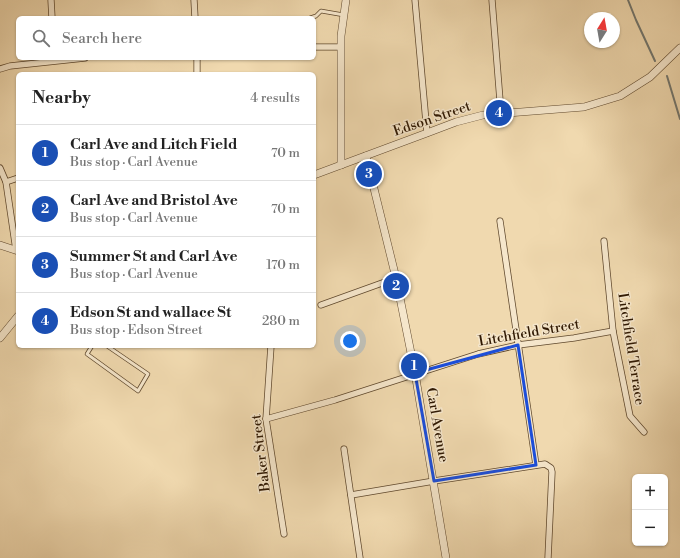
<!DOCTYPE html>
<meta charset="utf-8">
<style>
:root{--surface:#fff;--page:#f2f2f2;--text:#222;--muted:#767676;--line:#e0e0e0;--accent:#db2777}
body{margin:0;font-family:"Libre Bodoni",serif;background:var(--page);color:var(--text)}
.controls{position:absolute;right:12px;bottom:12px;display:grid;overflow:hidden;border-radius:6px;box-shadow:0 1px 3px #0004}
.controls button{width:36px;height:36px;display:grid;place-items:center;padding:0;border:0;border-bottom:1px solid var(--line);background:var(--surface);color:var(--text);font:20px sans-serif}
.compass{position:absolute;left:584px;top:12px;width:36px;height:36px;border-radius:50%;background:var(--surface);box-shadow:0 1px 3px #0004;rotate:11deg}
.you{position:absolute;left:350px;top:341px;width:14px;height:14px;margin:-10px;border:3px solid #fff;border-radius:50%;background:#1a73e8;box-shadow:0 0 0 6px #1a73e833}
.badge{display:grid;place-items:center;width:26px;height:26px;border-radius:50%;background:var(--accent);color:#fff;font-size:13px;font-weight:700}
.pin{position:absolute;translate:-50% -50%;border:2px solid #fff;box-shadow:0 1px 4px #0006}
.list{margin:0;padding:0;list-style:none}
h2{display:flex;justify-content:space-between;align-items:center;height:52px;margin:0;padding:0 16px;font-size:17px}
h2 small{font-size:13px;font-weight:400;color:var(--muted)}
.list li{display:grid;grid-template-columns:26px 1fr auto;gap:12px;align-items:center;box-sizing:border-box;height:56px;padding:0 16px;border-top:1px solid var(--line)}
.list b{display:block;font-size:15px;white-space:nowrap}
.list p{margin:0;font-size:13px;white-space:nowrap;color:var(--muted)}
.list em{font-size:13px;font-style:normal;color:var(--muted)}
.icon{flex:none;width:22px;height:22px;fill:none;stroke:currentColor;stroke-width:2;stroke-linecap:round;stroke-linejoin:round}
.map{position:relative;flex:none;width:680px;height:558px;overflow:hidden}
.search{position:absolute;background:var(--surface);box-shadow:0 1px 3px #0004;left:16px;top:16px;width:300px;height:44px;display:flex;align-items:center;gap:10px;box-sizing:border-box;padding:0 14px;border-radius:6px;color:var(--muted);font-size:15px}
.panel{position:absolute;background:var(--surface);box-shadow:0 1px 3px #0004;left:16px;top:72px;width:300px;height:276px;border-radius:6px}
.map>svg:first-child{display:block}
</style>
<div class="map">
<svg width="680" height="558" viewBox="0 0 680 558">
<rect width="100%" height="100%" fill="#f0d9af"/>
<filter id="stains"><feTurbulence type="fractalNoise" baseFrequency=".005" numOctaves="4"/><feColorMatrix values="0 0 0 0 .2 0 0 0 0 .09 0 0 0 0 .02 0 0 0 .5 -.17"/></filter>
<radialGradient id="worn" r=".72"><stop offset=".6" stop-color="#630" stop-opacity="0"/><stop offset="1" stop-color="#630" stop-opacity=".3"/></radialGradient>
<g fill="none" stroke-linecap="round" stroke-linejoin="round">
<g stroke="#73776f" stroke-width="2">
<polyline points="628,0 636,20 655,61"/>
<polyline points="667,76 680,119"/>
</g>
<defs>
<g id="service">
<polyline points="310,18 316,16 321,11 344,15"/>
<polyline points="92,346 87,354 138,391 148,374 107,346"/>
</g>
<g id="minor">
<polyline points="51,0 52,18"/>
<polyline points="194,0 195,18"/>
<polyline points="415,0 427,133"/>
<polyline points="492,0 501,113"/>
<polyline points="314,47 341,47"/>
<polyline points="197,58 197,74"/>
<polyline points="0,69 10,66 85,58"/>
<polyline points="0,168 6,182 16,250"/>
<polyline points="6,182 18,178"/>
<polyline points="500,221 536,465"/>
<polyline points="604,241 613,331 630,416 644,432"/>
<polyline points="321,305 396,278"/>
<polyline points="271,346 266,419 284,534"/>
<polyline points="266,419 335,400 478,354 518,345 574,338 613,331"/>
<polyline points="344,449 360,558"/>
<polyline points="351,495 434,481 545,464 551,468 552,472 548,558"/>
</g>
<g id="tertiary">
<polyline points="366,156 396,278 415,373 446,558"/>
<polyline points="341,165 341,36 346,0"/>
<polyline points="314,175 427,133 456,122 483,115 584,107 620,96 650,77 680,48"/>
<polyline points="0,245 18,251"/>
<polyline points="0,338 18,316"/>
</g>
</defs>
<use href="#service" stroke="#5f482d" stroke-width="4.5"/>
<use href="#minor" stroke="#5f482d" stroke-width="7"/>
<use href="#tertiary" stroke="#5f482d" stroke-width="8"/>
<use href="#service" stroke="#f5e6cb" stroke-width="3"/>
<use href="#minor" stroke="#f5e6cb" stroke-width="5.5"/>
<use href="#tertiary" stroke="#f5e6cb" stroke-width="7"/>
</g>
<path fill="none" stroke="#1d4ed8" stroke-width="3" stroke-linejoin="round" d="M518,345L536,465L434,481L415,373Z"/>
<g text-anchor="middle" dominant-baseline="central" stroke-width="3" stroke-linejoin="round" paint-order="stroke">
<g font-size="14" fill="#2f1802" stroke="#f5e6cb">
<text transform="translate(432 119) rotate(-19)">Edson Street</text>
<text transform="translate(529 333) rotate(-10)">Litchfield Street</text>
<text transform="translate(631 349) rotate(81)">Litchfield Terrace</text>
<text transform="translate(437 425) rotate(80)">Carl Avenue</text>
<text transform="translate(261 453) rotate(-97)">Baker Street</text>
</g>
</g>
<rect width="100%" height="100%" filter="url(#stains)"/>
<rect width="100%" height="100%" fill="url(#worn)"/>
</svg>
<div class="controls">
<button>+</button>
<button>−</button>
</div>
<svg class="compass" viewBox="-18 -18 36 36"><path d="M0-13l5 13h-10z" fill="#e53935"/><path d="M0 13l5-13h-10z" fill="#767676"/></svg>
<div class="you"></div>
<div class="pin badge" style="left:414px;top:366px;background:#1a4fb4">1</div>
<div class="pin badge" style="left:396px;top:286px;background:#1a4fb4">2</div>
<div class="pin badge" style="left:369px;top:174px;background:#1a4fb4">3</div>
<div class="pin badge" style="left:499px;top:113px;background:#1a4fb4">4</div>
<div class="search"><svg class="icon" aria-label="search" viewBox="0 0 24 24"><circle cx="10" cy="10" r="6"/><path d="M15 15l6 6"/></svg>Search here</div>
<section class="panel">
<h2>Nearby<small>4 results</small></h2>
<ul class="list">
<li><span class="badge" style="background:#1a4fb4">1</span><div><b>Carl Ave and Litch Field</b><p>Bus stop · Carl Avenue</p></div><em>70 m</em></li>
<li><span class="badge" style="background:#1a4fb4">2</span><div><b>Carl Ave and Bristol Ave</b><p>Bus stop · Carl Avenue</p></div><em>70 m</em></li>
<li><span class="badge" style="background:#1a4fb4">3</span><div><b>Summer St and Carl Ave</b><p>Bus stop · Carl Avenue</p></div><em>170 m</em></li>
<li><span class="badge" style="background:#1a4fb4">4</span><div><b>Edson St and wallace St</b><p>Bus stop · Edson Street</p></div><em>280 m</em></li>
</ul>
</section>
</div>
